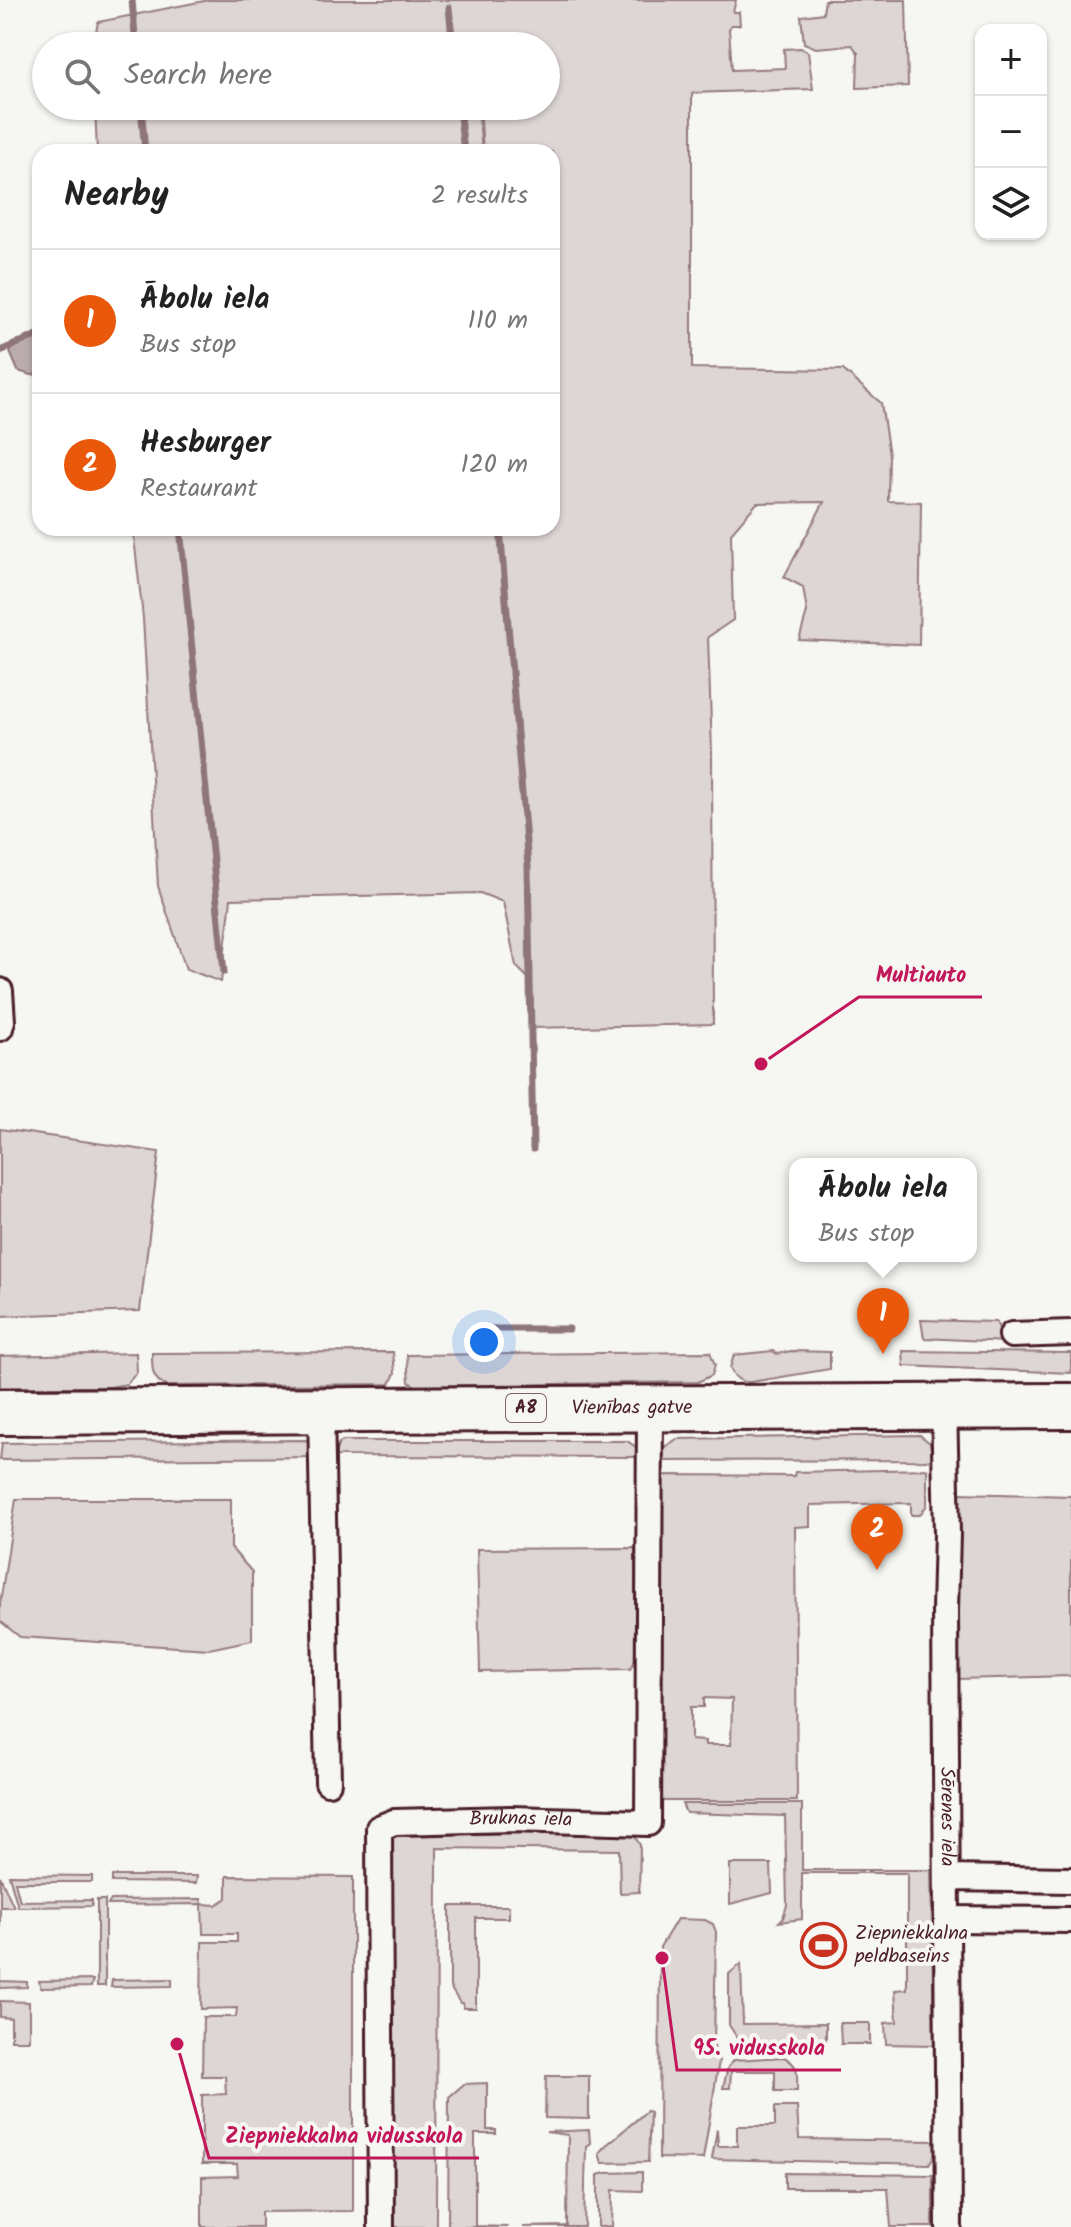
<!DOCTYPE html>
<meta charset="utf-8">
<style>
:root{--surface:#fff;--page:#f6f6f6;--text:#222;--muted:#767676;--line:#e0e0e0;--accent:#ea580c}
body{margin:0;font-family:Kalam,sans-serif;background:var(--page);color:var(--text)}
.controls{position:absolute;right:24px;top:24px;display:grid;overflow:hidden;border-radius:16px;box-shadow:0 2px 6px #0004}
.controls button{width:72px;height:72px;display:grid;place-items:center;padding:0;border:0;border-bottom:2px solid var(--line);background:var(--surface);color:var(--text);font:40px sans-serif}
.you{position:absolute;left:484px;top:1342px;width:28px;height:28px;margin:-20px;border:6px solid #fff;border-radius:50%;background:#1a73e8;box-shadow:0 0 0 12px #1a73e833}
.badge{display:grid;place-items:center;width:52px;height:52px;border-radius:50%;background:var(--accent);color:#fff;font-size:26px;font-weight:700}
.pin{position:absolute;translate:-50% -66px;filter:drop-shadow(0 2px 4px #0008)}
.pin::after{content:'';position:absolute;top:42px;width:28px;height:24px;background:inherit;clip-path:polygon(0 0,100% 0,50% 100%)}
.popup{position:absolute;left:789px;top:1158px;width:188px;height:104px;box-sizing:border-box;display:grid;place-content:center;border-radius:16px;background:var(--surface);filter:drop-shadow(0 2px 6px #0005);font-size:26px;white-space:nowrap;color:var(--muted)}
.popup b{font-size:30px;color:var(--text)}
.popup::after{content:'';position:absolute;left:50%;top:100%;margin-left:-16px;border:16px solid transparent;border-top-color:var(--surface)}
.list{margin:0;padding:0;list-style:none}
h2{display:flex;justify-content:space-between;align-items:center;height:104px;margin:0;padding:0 32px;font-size:34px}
h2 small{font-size:26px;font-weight:400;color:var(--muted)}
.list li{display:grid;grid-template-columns:52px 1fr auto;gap:24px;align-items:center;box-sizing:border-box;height:144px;padding:0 32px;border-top:2px solid var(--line)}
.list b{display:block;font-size:30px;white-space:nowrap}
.list p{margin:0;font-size:26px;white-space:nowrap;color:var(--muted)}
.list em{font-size:26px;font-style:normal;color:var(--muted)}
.icon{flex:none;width:44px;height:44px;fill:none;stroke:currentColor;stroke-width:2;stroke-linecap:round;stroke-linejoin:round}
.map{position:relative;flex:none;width:1071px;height:2227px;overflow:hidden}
.search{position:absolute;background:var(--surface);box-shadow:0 2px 6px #0004;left:32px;top:32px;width:528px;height:88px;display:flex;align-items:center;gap:20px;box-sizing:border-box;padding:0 28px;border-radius:44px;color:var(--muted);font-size:30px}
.panel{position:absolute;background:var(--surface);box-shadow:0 2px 6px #0004;left:32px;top:144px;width:528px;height:392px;border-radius:24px}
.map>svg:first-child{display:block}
</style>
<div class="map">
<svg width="1071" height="2227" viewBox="0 0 1071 2227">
<rect width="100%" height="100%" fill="#f6f6f2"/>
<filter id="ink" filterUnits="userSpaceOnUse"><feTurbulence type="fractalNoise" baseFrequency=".0125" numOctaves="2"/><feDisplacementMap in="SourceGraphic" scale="16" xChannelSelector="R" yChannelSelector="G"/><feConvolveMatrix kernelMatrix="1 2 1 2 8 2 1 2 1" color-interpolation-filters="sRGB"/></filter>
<g filter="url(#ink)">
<g fill="#ddd6d5" stroke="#947a80" stroke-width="2" fill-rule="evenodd">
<polygon points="209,0 736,0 733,12 739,12 740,25 731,25 729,29 732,70 785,68 784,49 801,48 808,52 813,89 692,93 692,368 843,370 881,403 889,455 888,501 921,502 919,645 799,640 807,612 803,587 784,577 824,502 757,503 731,533 733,620 708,637 712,752 713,1024 531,1028 530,980 516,966 503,902 480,893 231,899 221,982 186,969 158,886 143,618 133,528 552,528 552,152 483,152 480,106 546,106 546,46 93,46 98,22"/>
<polygon points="825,0 906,0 908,86 857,88 858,53 852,45 816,48 804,43 801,16 823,13"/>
<polygon points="95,106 478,106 482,152 97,152"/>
<polygon points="0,1129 159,1152 140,1311 0,1316"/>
<polygon points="921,1320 996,1322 1006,1342 924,1338"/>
<path d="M773,1351L777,1354L791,1351L830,1352V1369L751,1382C740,1383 734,1378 730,1368L734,1355Z"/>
<polygon points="903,1351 1071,1353 1071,1373 904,1366"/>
<path d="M393,1352L395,1373L390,1384L167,1386C151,1380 152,1368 152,1353Z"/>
<polygon points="710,1352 715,1365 712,1375 698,1382 416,1386 409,1382 407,1355"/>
<polygon points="136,1353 137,1372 127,1384 110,1387 0,1387 0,1356"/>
<polygon points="920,1435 930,1443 933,1460 657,1461 660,1450 677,1439"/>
<polygon points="306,1440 310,1442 315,1457 0,1460 2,1443"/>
<polygon points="343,1441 627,1441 636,1447 638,1457 334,1456 339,1443"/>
<path d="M927,1469V1505L920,1515H911V1503L810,1505V1526L795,1527L797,1801H658V1475L794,1476L795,1472ZM704,1698L732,1699L731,1745H705V1741L691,1740V1707H704Z"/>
<polygon points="958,1493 1071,1496 1071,1676 955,1679"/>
<polygon points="16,1499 231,1499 231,1548 252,1572 252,1640 209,1649 20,1637 0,1621 0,1604"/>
<polygon points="635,1548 635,1661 630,1669 480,1672 477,1549"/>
<polygon points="682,1804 802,1804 802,1870 931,1870 934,2045 886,2044 885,2023 897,2022 895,1990 907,1989 907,1873 802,1873 802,1919 779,1922 783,1918 787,1905 785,1816 686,1813"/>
<polygon points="621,1831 634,1835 640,1845 639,1892 620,1893 619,1850 437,1848 436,2227 388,2227 390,1836 405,1833 405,1836"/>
<polygon points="730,1864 771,1864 772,1893 730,1904"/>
<polygon points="9,1875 92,1876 92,1882 15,1882 20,1901 92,1900 92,1906 18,1907"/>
<polygon points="0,1876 14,1907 0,1907 0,1981 27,1982 27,1987 0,1988"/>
<polygon points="112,1876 197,1876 196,1883 112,1882"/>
<polygon points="227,1876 353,1877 353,2211 261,2212 261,2227 202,2227 202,2177 238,2176 237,2164 202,2164 202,2095 226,2094 225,2076 202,2076 203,2017 236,2017 237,2008 201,2009 202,1942 237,1942 237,1934 203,1934 202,1904 108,1905 111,1900 201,1899 202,1904 216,1905 227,1898"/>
<rect x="97" y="1900" width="8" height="86"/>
<polygon points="450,1906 509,1906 509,1918 476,1918 476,2008 464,2008 463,2003 460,2003 450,1987"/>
<polygon points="677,1919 705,1920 713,1924 716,1932 714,2047 719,2061 703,2159 659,2158 660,1947"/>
<polygon points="741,1964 743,2024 826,2023 826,2044 740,2042 729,2025 729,1974"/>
<polygon points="172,1979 172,1986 111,1987 112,1980"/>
<polygon points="93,1980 91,1987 41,1988 39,1981"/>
<polygon points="0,2001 29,2002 29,2040 11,2040 11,2018 0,2017"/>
<polygon points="840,2023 870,2023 870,2044 841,2044"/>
<path d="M784,2057C800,2065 797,2075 797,2091H775V2071H731L730,2088H723L728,2067L734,2060Z"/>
<polygon points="546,2076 589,2076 589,2119 545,2118"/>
<polygon points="487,2083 487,2130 496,2130 496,2134 475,2134 475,2226 508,2227 448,2227 449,2097 464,2084"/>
<polygon points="775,2107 797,2107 799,2139 936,2141 936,2153 929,2164 712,2159 717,2129 718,2146 737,2146 737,2126 775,2126"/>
<polygon points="647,2111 650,2112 648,2162 602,2163 599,2153 604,2147"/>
<polygon points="589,2130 590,2143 586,2146 584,2227 523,2227 567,2226 568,2135 546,2132"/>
<polygon points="642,2172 642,2191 613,2190 612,2227 598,2227 598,2175 605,2173"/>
<polygon points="785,2173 933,2175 933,2227 891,2227 888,2188 785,2188"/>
</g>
<polygon fill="#bbadae" stroke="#8e747a" stroke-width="2" points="40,339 40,374 31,375 18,371 10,352 17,340"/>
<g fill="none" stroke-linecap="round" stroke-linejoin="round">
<g stroke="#8e747a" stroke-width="7">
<polyline points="132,0 136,46"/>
<polyline points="449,8 453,46"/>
<polyline points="141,106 145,152"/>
<polyline points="459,106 464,152"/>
<polyline points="0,351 40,334"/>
<polyline points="180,528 224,972"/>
<polyline points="500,528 528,866 533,1149"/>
<polyline points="491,1329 569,1329"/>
</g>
<defs>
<g id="street">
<polyline points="0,991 2,1021 0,1028"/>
<polyline points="1012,1335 1071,1333"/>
<path id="s1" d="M944,1405L947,1533L945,1610L949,2227"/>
<polyline points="321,1409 328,1782"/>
<polyline points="947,1878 1071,1880"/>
<polyline points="947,1919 1071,1920"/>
<path id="s2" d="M381,2227L379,1828L394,1822L511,1819L648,1823L650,1407"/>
</g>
<g id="highway">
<path id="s3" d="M0,1412L1071,1406"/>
</g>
</defs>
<use href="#street" stroke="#4a1f2b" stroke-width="30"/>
<use href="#highway" stroke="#4a1f2b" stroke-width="50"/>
<use href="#street" stroke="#f6f6f2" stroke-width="24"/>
<use href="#highway" stroke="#f6f6f2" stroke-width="44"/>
</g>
</g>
<defs>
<symbol id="stadium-ring" viewBox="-11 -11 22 22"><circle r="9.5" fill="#f6f6f2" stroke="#c8321e" stroke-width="1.5"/><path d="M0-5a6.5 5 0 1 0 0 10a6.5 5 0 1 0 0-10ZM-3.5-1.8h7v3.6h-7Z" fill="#c8321e"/></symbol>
</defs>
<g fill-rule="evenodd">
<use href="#stadium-ring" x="798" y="1920" width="51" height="51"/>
</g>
<g text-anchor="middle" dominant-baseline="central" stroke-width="8" stroke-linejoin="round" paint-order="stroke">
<rect fill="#f6f6f2" stroke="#7e6067" stroke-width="2" x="506" y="1394" width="40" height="28" rx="6"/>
<g font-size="18" font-weight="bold" fill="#4a1f2b">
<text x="526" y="1408">A8</text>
</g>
<g font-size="20" fill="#4a1f2b" stroke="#f6f6f2">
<text stroke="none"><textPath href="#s3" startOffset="632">Vienības gatve</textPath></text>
<text stroke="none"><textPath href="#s1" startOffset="412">Sērenes iela</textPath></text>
<text stroke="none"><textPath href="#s2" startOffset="542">Bruknas iela</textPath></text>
</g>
<g font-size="20" fill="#4a1f2b" stroke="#f6f6f2" text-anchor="start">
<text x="855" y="1934">Ziepniekkalna<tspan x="855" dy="23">peldbaseins</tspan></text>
</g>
</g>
<path fill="none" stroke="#c2185b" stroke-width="3" d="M761 1064L859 997H982M662 1958L677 2070H841M177 2044L209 2158H479"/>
<g fill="#c2185b" stroke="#f6f6f2" stroke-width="3">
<circle cx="761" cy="1064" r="8"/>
<circle cx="662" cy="1958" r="8"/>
<circle cx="177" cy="2044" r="8"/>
</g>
<g font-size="22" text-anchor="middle" font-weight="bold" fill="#c2185b" stroke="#f6f6f2" stroke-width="8" stroke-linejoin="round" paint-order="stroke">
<text x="921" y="982">Multiauto</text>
<text x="759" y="2055">95. vidusskola</text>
<text x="344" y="2143">Ziepniekkalna vidusskola</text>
</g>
</svg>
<div class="controls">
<button>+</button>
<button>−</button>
<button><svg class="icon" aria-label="layers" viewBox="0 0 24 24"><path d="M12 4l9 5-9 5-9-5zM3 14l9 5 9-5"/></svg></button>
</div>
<div class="you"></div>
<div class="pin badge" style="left:883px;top:1354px">1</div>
<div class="popup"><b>Ābolu iela</b>Bus stop</div>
<div class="pin badge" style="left:877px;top:1570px">2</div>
<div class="search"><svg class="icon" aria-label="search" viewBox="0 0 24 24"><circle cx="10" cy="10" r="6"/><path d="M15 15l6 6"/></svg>Search here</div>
<section class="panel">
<h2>Nearby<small>2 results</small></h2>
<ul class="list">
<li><span class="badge">1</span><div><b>Ābolu iela</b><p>Bus stop</p></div><em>110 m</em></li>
<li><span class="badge">2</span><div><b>Hesburger</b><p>Restaurant</p></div><em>120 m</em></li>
</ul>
</section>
</div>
